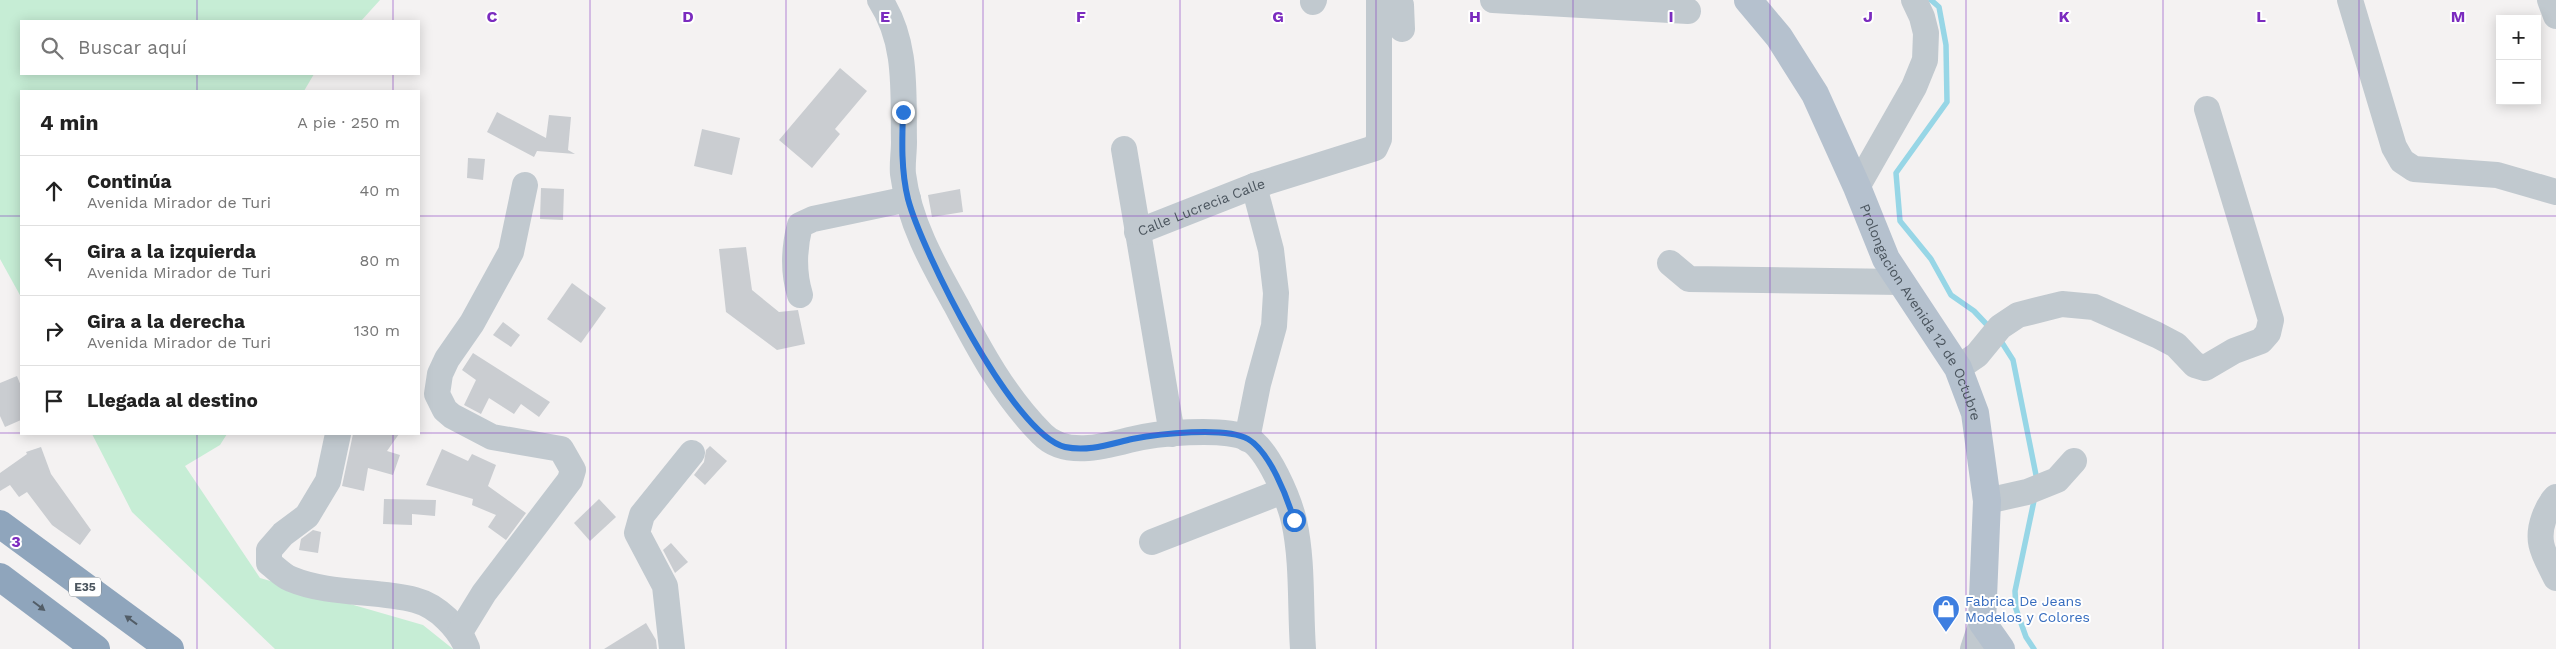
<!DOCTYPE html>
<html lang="es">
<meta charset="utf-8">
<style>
:root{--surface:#fff;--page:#f6f6f6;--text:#222;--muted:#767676;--line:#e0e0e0}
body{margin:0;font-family:"Work Sans",sans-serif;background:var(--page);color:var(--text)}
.controls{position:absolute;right:15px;top:15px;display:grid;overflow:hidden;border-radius:0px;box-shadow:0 2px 12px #0003}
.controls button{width:45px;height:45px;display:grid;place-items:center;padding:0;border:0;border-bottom:1px solid var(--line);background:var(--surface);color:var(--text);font:25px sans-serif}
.stop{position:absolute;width:15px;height:15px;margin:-11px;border:4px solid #2a75d7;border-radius:50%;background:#fff}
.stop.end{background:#2a75d7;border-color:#fff;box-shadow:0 1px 5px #0008}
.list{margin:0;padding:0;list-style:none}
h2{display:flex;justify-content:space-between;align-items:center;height:65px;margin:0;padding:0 20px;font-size:21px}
h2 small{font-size:16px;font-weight:400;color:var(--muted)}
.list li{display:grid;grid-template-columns:32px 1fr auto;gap:15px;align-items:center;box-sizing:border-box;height:70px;padding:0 20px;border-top:1px solid var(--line)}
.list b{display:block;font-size:19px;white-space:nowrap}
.list p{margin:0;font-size:16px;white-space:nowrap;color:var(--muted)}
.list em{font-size:16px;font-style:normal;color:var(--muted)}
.icon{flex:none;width:28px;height:28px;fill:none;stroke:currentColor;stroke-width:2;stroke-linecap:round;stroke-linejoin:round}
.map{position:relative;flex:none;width:2556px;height:649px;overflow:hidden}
.search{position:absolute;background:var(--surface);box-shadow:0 2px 12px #0003;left:20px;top:20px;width:400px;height:55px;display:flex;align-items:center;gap:12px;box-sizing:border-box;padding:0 18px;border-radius:0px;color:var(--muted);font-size:19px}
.panel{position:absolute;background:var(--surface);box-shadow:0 2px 12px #0003;left:20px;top:90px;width:400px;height:345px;border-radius:0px}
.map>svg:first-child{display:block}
</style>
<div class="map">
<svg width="2556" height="649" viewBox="0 0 2556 649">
<rect width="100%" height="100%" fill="#f4f2f2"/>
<g fill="#c6edd5">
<polygon points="0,0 380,0 361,21 21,21 21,74 314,74 304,91 21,91 21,297 0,259"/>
<polygon points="92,434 227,434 220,445 185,466 260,578 423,625 453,649 275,649 132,512"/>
</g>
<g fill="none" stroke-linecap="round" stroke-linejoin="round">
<g stroke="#97d6e6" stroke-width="5.5">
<polyline points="1931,0 1939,7 1946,45 1947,102 1896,173 1900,221 1931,259 1951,295 1974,311 1991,329"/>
<polyline points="1999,338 2013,360 2037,480"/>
<polyline points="2034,649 2026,637 2016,609 2015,591 2035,496"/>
</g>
</g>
<g fill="#cacdd1">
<polygon points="840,68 867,91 835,129 840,134 812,168 779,140"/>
<polygon points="497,112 546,138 549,115 571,117 568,150 575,154 537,151 534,157 487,132"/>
<polygon points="702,129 740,138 732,175 694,166"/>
<polygon points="468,158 485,159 483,180 467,178"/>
<polygon points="541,188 564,189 563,220 540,219"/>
<polygon points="960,189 963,212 932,217 928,195"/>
<polygon points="746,247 752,290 779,312 798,310 805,344 777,350 726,312 719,249"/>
<polygon points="572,283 606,308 581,343 547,319"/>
<polygon points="503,322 520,335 511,347 493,335"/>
<polygon points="473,353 550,402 539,417 521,404 514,414 489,398 481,414 464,405 476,380 462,370"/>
<polygon points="17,376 21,386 21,420 5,427 0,416 0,383"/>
<polygon points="353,434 399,434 387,451 400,455 393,475 368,468 364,491 342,486"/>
<polygon points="710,446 727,461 705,485 694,475 704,462 706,450"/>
<polygon points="41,447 51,474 91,530 80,545 52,525 27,492 19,497 10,485 0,491 0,473 27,454 26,452"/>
<polygon points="442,449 468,461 472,454 496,465 488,486 526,513 506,540 488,527 496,515 472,505 473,499 426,485"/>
<polygon points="384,499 436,500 435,516 412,514 412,525 383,524"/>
<polygon points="599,499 616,517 590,541 574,523"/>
<polygon points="313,530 321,532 318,553 299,550 301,539"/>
<polygon points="671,543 688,562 675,573 663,550"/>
<polygon points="646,623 656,640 657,649 604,649"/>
</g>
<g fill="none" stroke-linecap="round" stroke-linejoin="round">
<g stroke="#c1c9cf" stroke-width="26">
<path d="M880,0C908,43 903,92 904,142C904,153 902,164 903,174C909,222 933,264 956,305C980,351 1005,397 1042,434C1064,457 1103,447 1129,440C1156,433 1222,427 1247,438C1268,448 1289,500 1294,521C1303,562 1300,607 1303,649"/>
<polyline points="1397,0 1401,5 1402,29"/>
<polyline points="1493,0 1688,11"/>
<polyline points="2350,0 2394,147 2402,161 2414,169 2497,175 2556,192"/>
<polyline points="2550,0 2556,16"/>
<polyline points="1313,2 1314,0"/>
<polyline points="1124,149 1172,434"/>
<polyline points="1857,187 1914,87 1925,60 1926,33 1922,17 1914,0"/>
<path id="s1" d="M1137,232L1254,186L1375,148L1379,139V0"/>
<polyline points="1670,263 1689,279 1901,282"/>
<path d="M800,295C793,272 794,248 800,225L813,219L908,199"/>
<polyline points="1958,368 1977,355 2000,327 2018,315 2062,304 2094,307 2157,335 2176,345 2195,365 2205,368 2234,351 2261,341 2268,333 2271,320 2207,109"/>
<path d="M338,434L328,481L307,516L283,534L269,550V563C276,568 283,576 291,579C329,595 377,590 415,600C438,606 459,628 467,648"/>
<polyline points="1247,439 1258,384 1274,326 1276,293 1271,250 1254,186"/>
<path d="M2556,497C2550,503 2547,509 2544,518C2535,543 2545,555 2556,578"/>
<polyline points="1987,501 2027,492 2057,480 2074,461"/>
<polyline points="1152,542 1283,491"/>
<polyline points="460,632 484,593 570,480 573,470 561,449 492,437 452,416 445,410 437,394 440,374 447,359 472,323 511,252 525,185"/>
<polyline points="672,649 665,586 637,533 642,515 692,453"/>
<polyline points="1973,649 1982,622"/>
</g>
<path stroke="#b5c1ce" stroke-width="28" id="s2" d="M1748,0L1779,37L1815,94L1857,187L1886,259L1958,368L1975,413L1987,501L1982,622L2001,649"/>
<g stroke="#8fa5bc" stroke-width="28">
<polyline points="0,524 170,649"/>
<polyline points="0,577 96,649"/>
</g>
</g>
<defs><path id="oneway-solid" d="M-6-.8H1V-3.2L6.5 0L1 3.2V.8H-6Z" transform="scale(1.25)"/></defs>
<g fill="#525d67">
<use href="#oneway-solid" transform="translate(39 606) rotate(37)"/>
<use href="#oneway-solid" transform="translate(131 620) rotate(-144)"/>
</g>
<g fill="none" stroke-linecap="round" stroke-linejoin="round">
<path stroke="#2a75d7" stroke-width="6" d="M903,112C902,141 901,171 908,199C921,249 1013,435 1065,447C1088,452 1110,444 1132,439C1158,434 1225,426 1248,439C1270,452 1287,497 1294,520"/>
</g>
<path fill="none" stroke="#7b2cbf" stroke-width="1" stroke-opacity="0.55" d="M197,0V21M393,0V21M590,0V649M786,0V649M983,0V649M1180,0V649M1376,0V649M1573,0V649M1770,0V649M1966,0V649M2163,0V649M2359,0V649M197,74V91M393,74V91M0,216H21M419,216H2556M0,433H21M419,433H2556M197,434V649M393,434V649"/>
<defs>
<symbol id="shop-pin" viewBox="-11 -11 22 30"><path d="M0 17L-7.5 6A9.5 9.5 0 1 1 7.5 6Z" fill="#3f7fe0" stroke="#fff"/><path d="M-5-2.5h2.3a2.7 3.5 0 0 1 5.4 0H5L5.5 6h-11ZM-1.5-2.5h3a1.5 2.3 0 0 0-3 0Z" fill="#fff"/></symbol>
</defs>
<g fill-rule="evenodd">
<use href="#shop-pin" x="1930" y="593" width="32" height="43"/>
</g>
<g text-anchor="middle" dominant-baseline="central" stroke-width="4" stroke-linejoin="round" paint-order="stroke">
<rect fill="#fff" stroke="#81888e" stroke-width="1" x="69" y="577.5" width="32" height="19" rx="4"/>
<g font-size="12" font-weight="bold" fill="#4b555e">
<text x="85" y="587">E35</text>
</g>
<g font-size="14" fill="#4b555e" stroke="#fff">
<text stroke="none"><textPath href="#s1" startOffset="69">Calle Lucrecia Calle</textPath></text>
<text stroke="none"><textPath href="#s2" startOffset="359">Prolongacion Avenida 12 de Octubre</textPath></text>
</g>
<g font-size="14" fill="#366cbe" stroke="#fff" text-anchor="start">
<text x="1965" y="601">Fabrica De Jeans<tspan x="1965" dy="16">Modelos y Colores</tspan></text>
</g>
</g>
<g font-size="16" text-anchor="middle" font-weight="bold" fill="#7b2cbf" stroke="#fff" stroke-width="4" stroke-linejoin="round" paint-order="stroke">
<text x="492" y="22">C</text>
<text x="688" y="22">D</text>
<text x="885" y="22">E</text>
<text x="1081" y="22">F</text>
<text x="1278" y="22">G</text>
<text x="1475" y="22">H</text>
<text x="1671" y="22">I</text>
<text x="1868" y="22">J</text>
<text x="2064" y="22">K</text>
<text x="2261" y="22">L</text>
<text x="2458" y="22">M</text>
<text x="16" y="547">3</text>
</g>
</svg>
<div class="controls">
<button>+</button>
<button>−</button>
</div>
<div class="stop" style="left:1294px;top:520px"></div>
<div class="stop end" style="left:903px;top:112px"></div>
<div class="search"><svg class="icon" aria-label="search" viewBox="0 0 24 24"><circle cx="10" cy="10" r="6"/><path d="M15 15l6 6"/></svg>Buscar aquí</div>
<section class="panel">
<h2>4 min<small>A pie · 250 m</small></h2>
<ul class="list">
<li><svg class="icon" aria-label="ahead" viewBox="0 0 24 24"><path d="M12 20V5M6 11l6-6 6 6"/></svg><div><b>Continúa</b><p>Avenida Mirador de Turi</p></div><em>40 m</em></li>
<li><svg class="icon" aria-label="left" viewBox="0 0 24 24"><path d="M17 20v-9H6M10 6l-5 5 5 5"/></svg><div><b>Gira a la izquierda</b><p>Avenida Mirador de Turi</p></div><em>80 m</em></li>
<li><svg class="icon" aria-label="right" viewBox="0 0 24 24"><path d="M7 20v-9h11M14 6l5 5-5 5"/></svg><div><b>Gira a la derecha</b><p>Avenida Mirador de Turi</p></div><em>130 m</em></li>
<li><svg class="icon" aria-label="arrive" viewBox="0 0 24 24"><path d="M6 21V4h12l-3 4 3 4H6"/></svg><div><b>Llegada al destino</b></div></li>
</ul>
</section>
</div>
